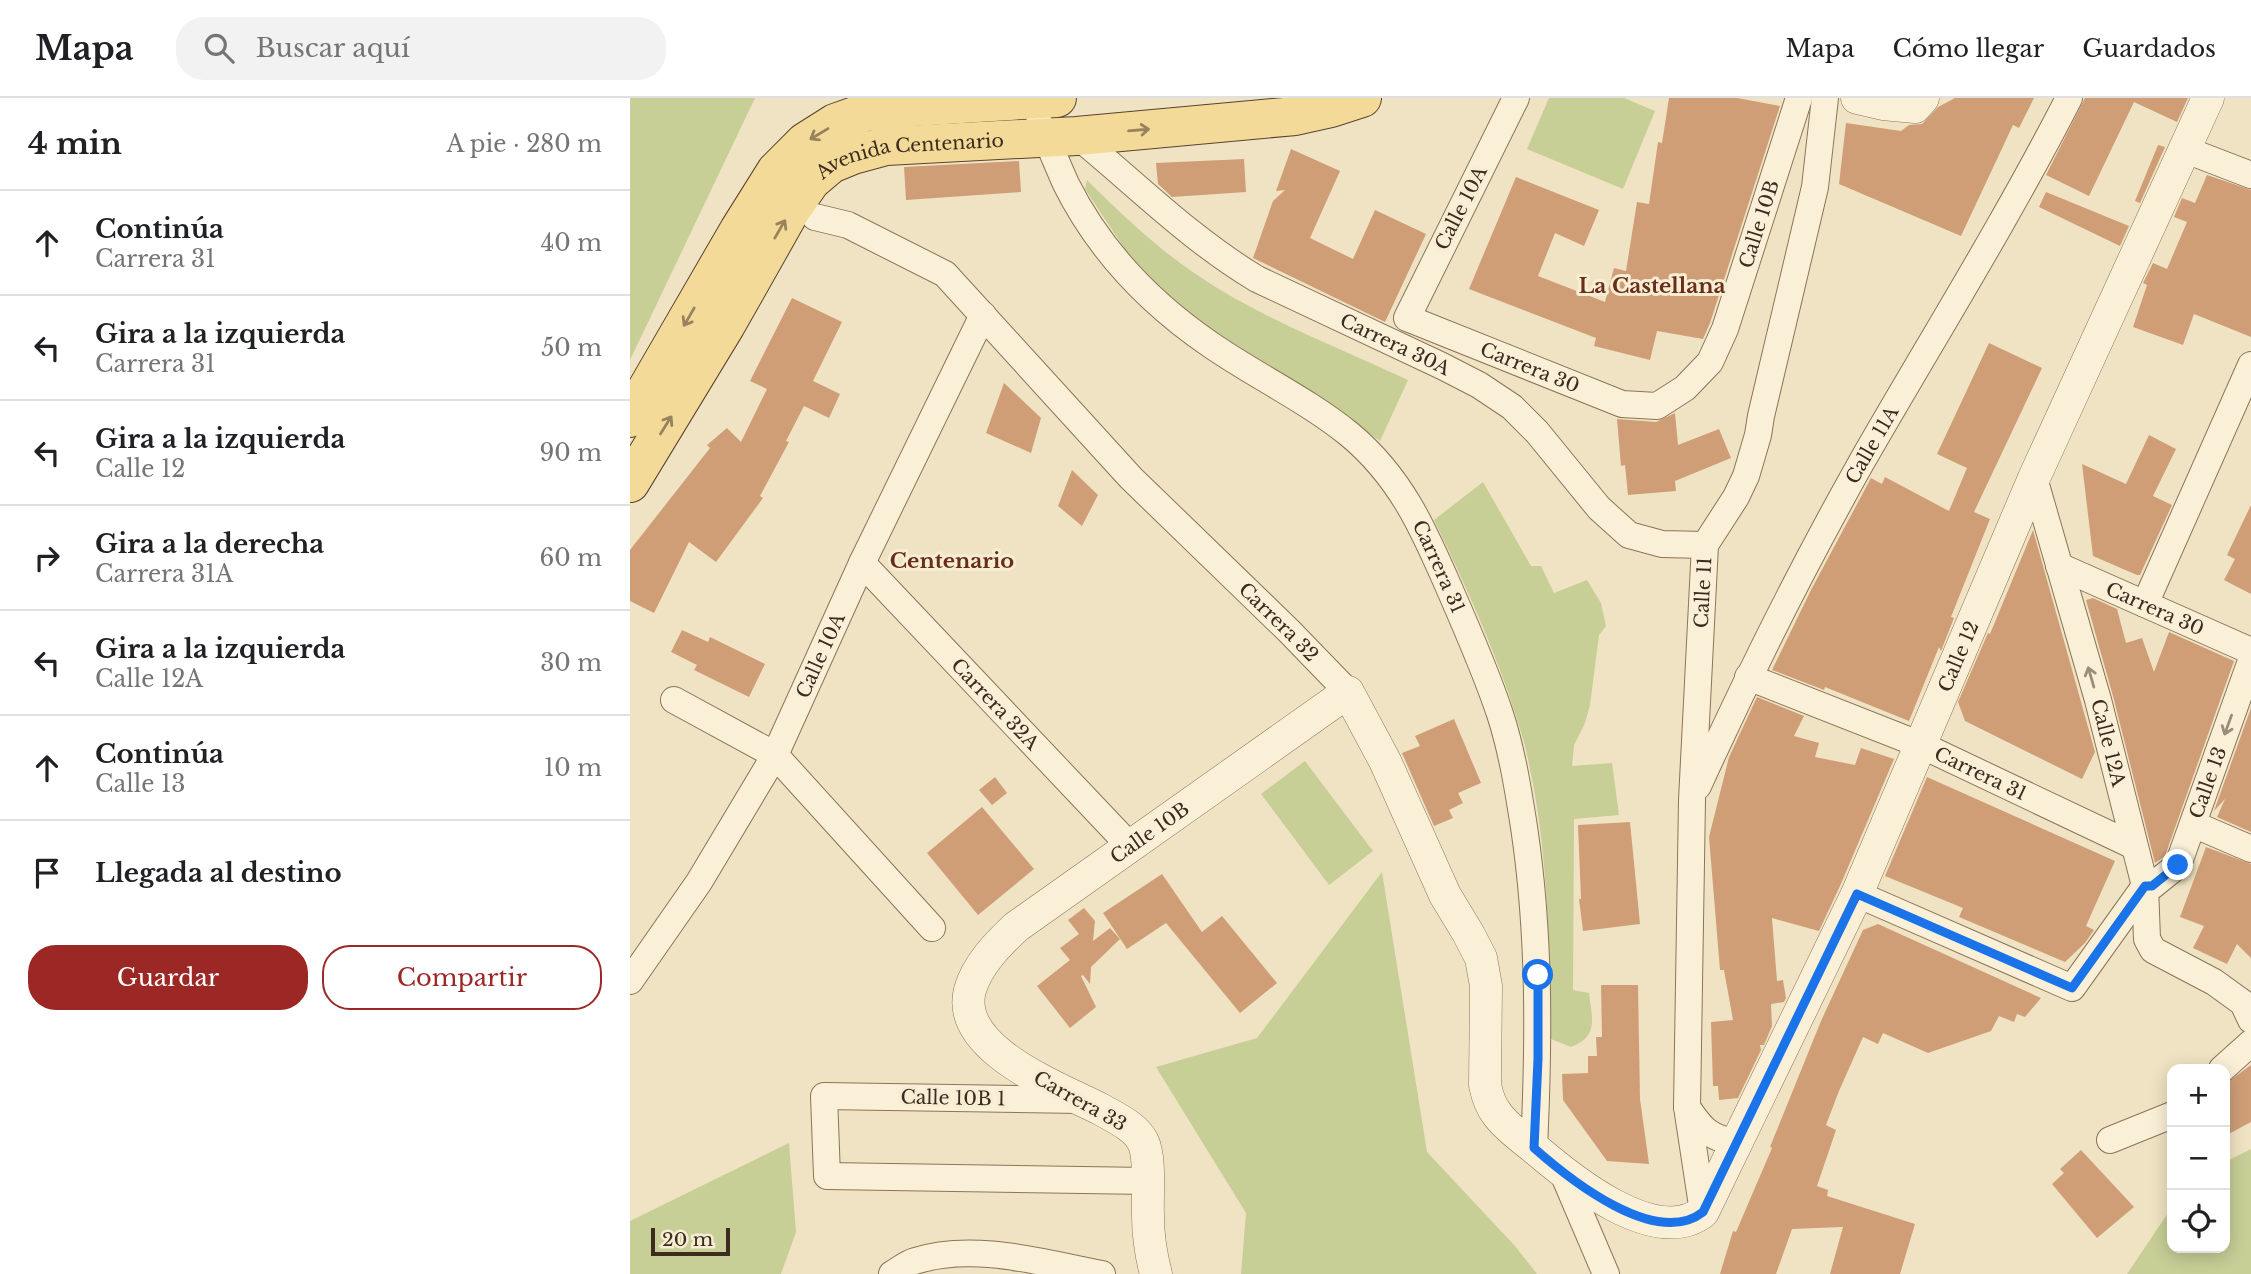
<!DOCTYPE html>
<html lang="es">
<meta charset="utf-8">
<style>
:root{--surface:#fff;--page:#f2f2f2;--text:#202124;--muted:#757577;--line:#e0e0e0;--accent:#9c2826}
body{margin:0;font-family:"Libre Baskerville",serif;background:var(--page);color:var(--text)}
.controls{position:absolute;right:21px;bottom:21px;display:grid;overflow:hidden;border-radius:14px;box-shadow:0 4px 18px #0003}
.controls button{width:63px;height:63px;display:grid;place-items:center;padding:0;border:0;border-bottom:2px solid var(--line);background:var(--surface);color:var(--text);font:35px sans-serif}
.scale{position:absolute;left:21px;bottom:18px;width:79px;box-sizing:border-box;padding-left:7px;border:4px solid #3a2c1e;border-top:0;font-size:19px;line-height:24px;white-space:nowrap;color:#3a2c1e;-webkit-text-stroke:5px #f7edd3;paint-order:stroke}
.stop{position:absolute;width:21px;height:21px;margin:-16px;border:5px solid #1a73e8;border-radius:50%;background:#fff}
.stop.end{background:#1a73e8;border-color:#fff;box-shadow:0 2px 7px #0008}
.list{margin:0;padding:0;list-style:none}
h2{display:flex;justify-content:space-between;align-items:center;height:91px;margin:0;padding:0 28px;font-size:30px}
h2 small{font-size:23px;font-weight:400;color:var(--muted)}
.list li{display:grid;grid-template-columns:46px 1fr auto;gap:21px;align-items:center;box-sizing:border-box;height:105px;padding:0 28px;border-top:2px solid var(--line)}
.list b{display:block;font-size:26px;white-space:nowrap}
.list p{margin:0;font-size:23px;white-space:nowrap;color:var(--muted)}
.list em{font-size:23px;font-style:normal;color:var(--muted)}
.actions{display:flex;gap:14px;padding:21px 28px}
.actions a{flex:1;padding:16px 0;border:2px solid var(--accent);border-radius:28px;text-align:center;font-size:24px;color:var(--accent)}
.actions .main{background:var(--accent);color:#fff}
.icon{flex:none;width:38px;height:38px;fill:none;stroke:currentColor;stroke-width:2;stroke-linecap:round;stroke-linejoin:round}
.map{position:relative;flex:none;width:1621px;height:1176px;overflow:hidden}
header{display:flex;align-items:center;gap:42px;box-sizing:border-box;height:98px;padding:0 35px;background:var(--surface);border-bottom:2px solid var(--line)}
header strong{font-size:33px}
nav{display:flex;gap:38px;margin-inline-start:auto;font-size:24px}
.search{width:490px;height:63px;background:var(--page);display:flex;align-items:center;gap:18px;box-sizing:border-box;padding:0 24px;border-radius:28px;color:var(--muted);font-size:26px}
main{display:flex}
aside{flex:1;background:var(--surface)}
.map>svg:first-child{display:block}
</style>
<header>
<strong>Mapa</strong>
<div class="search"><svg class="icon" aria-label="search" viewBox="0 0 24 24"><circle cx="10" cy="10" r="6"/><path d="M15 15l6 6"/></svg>Buscar aquí</div>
<nav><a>Mapa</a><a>Cómo llegar</a><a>Guardados</a></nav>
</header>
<main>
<aside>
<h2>4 min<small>A pie · 280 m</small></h2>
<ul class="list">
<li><svg class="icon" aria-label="ahead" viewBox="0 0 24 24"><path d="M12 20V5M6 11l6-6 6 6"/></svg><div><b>Continúa</b><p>Carrera 31</p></div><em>40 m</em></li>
<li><svg class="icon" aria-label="left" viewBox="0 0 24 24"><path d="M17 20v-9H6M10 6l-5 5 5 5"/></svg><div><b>Gira a la izquierda</b><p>Carrera 31</p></div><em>50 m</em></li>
<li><svg class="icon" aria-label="left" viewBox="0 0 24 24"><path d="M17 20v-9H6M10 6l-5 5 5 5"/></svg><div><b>Gira a la izquierda</b><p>Calle 12</p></div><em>90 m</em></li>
<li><svg class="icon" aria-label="right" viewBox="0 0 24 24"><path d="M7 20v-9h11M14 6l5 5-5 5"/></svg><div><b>Gira a la derecha</b><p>Carrera 31A</p></div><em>60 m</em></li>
<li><svg class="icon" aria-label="left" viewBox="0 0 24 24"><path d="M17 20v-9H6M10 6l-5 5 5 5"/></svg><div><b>Gira a la izquierda</b><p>Calle 12A</p></div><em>30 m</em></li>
<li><svg class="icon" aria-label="ahead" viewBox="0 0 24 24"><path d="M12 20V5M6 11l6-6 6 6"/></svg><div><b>Continúa</b><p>Calle 13</p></div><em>10 m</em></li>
<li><svg class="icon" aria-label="arrive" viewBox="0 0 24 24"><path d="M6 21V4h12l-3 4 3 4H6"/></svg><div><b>Llegada al destino</b></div></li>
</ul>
<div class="actions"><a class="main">Guardar</a><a>Compartir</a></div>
</aside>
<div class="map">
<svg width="1621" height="1176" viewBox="0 0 1621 1176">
<rect width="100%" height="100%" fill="#f0e3c3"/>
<g fill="#c7ce96">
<polygon points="0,0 125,0 0,262"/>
<polygon points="919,0 994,0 1025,13 993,91 897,51"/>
<path d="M457,82C491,116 527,150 567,177C632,221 708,249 778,282L750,343L686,297L552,213L512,177L455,91Z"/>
<path d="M853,384L901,468H911L924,495L957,482L971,505L976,528L969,537L960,607L955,625L944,647L942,668L982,665L989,717L944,721L943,892L959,895C962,921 969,938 941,949L921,941C919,855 919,770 903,686C900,672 898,658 894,644C872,567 839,494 804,422Z"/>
<polygon points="675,663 743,753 699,787 631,696"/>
<polygon points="752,774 797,1054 885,1148 907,1176 611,1176 616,1115 526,969 627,940"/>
<polygon points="159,1045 166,1134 151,1176 0,1176 0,1123"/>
<polygon points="1621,1051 1621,1176 1497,1176 1542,1109 1542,1150 1595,1150 1595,1064"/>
</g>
<g fill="#cf9e77">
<polygon points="1039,0 1107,0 1150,8 1080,225 1073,241 1027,233 1020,262 964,248 966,240 839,191 886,79 969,112 954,148 925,135 908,178 975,204 984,170 996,173 1007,104 1019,106 1028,44 1032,45"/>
<polygon points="1325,0 1404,0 1389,30 1383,27 1331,138 1209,86 1216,25 1271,33 1279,27 1292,26 1308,9"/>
<polygon points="1455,0 1558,0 1547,24 1504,4 1459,98 1416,77"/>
<polygon points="1528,47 1535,49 1510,105 1505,103"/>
<polygon points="661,51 710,73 680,140 723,161 745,112 796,136 755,224 623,160 643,103 655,92 646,93"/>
<polygon points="614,61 616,94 542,99 528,86 526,65"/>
<polygon points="389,63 391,94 276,102 274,69"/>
<polygon points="1577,77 1621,92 1621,239 1564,216 1553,247 1503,229 1517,187 1513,185 1523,165 1537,171 1557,124 1544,119 1552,100 1565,105"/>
<polygon points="1416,94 1499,128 1490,148 1409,109"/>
<polygon points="162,200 212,224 183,283 210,296 199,320 174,308 156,343 159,344 130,398 133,400 86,464 59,444 24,515 0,503 0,452 80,350 77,347 97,330 111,344 137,291 120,283"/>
<polygon points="1359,245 1412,270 1344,414 1360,421 1321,519 1324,520 1311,553 1309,549 1279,623 1195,589 1194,592 1142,572 1181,492 1241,380 1252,386 1255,379 1319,413 1337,370 1307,356"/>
<polygon points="374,285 411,320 401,355 356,335"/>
<polygon points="1045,315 1048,347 1089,331 1101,360 1045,383 1046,393 998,397 995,367 991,368 987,321 1026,324"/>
<polygon points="1519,337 1546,351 1523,398 1542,407 1510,477 1507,477 1463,458 1452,366 1496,386"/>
<polygon points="442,372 468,397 452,428 428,408"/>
<polygon points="1621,407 1621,496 1594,482 1605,461 1597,457"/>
<polygon points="1403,432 1465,654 1452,681 1335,623 1328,604 1358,535 1360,536"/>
<polygon points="1463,500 1487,511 1496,545 1512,540 1524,574 1539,534 1604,563 1535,758 1525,765 1483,598 1456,502"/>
<polygon points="52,532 78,544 80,539 135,566 119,599 64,572 67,567 41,554"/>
<polygon points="1127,599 1174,618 1164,638 1189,645 1185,659 1225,667 1231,650 1264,661 1210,788 1189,833 1142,820 1147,883 1153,882 1156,900 1154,904 1141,906 1142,928 1134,947 1130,947 1131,952 1108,1000 1089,1002 1088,988 1083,988 1081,924 1103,922 1094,872 1090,872 1079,739 1099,659"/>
<polygon points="1621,610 1621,734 1587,719 1595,701 1584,713"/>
<polygon points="824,621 851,685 828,695 833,705 819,712 823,720 804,728 772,655 790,648 785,638"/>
<polygon points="365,679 377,695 362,707 349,692"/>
<polygon points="1297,679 1485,763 1456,828 1464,832 1455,845 1435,864 1329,819 1333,810 1255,778"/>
<polygon points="352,709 404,771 348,817 297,755"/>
<polygon points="1000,724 1010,826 953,833 949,801 951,801 948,727"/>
<polygon points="1576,749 1621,766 1621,860 1607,846 1597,866 1563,850 1574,828 1550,819"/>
<polygon points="532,776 572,834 592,818 647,885 610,915 536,825 497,851 473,815"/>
<polygon points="454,810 465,823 463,843 480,830 490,841 461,869 460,886 453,877 451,878 466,909 440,930 407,888 440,862 430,850 449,836 438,822"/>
<polygon points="1248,826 1411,900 1395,919 1387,916 1384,924 1369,918 1361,933 1298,955 1253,935 1248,946 1233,939 1209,993 1196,1027 1206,1032 1187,1088 1198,1092 1197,1098 1285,1126 1270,1176 1200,1176 1213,1129 1162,1131 1146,1176 1090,1176 1103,1133 1106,1134 1142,1050 1140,1049 1191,923 1233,832"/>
<polygon points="971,887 1008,887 1010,1001 1019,1066 977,1063 933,1002 932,976 958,975 958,958 967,958 966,939 972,939"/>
<polygon points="1621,967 1621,1024 1595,1038 1595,986"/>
<polygon points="1451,1052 1504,1109 1467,1140 1422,1086 1434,1075 1430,1071"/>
</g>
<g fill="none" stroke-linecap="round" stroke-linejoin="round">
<defs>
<g id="minor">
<path id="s1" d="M886,0L777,220L992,306L1027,308L1055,290L1080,264L1095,231L1169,0"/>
<path id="s2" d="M409,25C419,45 427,66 436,86C469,152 521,206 581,247C626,278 677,302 719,336C771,379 794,432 820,492C838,533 856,574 870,616C882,653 888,691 894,729C910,836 909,942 904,1050"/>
<path id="s3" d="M447,38C506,86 560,141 627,181L812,268L849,287L882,309L907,334L969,410L999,437L1032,446L1075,447"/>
<polyline points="1556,52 1621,77"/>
<path id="s4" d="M185,119L218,127L315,176L501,380L659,533L718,594"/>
<path id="s5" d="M1404,380L1468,602L1515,788L1517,841L1523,852L1584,884L1613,905L1621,922"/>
<path id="s6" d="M232,465L500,748"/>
<path id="s7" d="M1429,468L1621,553"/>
<polyline points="1515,506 1621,267"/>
<path id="s8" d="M1118,579L1291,647L1504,748"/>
<polyline points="44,602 145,657 302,830"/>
<path id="s9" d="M1068,688C1118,578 1172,470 1231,365C1301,243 1375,125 1439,0"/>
<polyline points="1563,726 1621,751"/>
<path id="s10" d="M1515,788H1522L1548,767L1621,563"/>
<polyline points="1227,796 1442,890 1515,788"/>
<path id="s11" d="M0,883L69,784L145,657L232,465L353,217"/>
<polyline points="1592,971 1621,945"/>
<polyline points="450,1002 194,998 197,1078 518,1083"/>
<path d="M1057,1009C1072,1032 1079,1039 1106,1045"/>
<polyline points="1480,1042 1542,1017"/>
<polyline points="932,1073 976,1176"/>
<path id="s12" d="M1073,1114L1057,1009L1062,702L1075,447L1106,399L1116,378L1128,337L1131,318L1185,89L1195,0"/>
<path d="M262,1176C269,1172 277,1165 285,1163C344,1144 413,1165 472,1176"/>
</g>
<g id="tertiary">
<polyline points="1227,0 1253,6 1285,9 1293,0"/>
<path id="s13" d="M526,1176C521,1157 518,1138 518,1118C517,1101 521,1059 513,1044C506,1029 486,1020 472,1012C432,991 324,952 340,892C347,867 368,846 386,829L718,594L755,663L815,797L838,835L851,860L856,888L855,987C857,997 860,1007 867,1016C876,1029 891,1039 903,1049C939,1080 1025,1151 1073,1114L1227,796L1404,380L1578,0"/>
</g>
<g id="primary">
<polyline points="0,320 109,132 146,73 175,44 205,25 236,14 283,9 427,0"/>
<path id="s14" d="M0,385L96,227L161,112L181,83L201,66L223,57L256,48L447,38L665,18L701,10L732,0"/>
</g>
</defs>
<use href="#minor" stroke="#8b7459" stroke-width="28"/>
<use href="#tertiary" stroke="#8b7459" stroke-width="33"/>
<use href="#primary" stroke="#58422d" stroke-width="40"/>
<use href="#minor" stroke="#faf0d7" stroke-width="26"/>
<use href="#tertiary" stroke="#faf0d7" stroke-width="32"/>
<use href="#primary" stroke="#f4da99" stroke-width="38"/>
</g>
<defs><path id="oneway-shaft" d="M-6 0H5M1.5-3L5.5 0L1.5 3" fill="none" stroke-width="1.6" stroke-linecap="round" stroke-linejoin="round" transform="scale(1.75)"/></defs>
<g stroke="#97835c">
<use href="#oneway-shaft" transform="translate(509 32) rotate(-5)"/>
<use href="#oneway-shaft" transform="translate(189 36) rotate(149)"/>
<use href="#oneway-shaft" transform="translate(150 131) rotate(-60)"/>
<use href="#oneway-shaft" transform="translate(59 219) rotate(120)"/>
<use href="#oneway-shaft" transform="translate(36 327) rotate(-58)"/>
</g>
<g stroke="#9a8e7a">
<use href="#oneway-shaft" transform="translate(1461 579) rotate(-106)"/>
<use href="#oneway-shaft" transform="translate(1598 627) rotate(110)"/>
</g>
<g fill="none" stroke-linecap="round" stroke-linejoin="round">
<path stroke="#1a73e8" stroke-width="9" d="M908,877V961L904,1050C939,1081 1026,1151 1073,1114L1227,796L1442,890L1515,788H1522L1548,767"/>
</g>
<g text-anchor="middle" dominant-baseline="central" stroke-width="6" stroke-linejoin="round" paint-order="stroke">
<g font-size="19" fill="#3a2c1e" stroke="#f7edd3">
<text stroke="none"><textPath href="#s14" startOffset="458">Avenida Centenario</textPath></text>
<text transform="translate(831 110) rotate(-63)">Calle 10A</text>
<text stroke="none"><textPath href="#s1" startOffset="728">Calle 10B</textPath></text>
<text stroke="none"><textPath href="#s3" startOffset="383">Carrera 30A</textPath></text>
<text stroke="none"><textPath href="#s1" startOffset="378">Carrera 30</textPath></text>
<text stroke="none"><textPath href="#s9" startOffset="383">Calle 11A</textPath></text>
<text stroke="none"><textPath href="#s2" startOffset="612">Carrera 31</textPath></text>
<text stroke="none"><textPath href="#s12" startOffset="621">Calle 11</textPath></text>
<text stroke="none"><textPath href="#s7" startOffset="105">Carrera 30</textPath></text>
<text stroke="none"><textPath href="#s4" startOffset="625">Carrera 32</textPath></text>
<text stroke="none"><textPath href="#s11" startOffset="378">Calle 10A</textPath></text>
<text stroke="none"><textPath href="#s13" startOffset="2175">Calle 12</textPath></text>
<text stroke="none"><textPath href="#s6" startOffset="194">Carrera 32A</textPath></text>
<text stroke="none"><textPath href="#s5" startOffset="275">Calle 12A</textPath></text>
<text stroke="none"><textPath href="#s8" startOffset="252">Carrera 31</textPath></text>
<text stroke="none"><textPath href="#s10" startOffset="128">Calle 13</textPath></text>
<text stroke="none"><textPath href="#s13" startOffset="620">Calle 10B</textPath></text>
<text transform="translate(323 1000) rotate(1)">Calle 10B 1</text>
<text transform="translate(450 1003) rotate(29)">Carrera 33</text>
</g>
<g font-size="21" font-weight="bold" fill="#682d1b" stroke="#f7edd3">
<text x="1022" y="188">La Castellana</text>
<text x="322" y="463">Centenario</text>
</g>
</g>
</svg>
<div class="controls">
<button>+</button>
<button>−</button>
<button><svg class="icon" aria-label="locate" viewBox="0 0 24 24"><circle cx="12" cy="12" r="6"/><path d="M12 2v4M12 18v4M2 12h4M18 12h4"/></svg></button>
</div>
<div class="scale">20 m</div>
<div class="stop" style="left:908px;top:877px"></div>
<div class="stop end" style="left:1548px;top:767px"></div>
</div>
</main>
